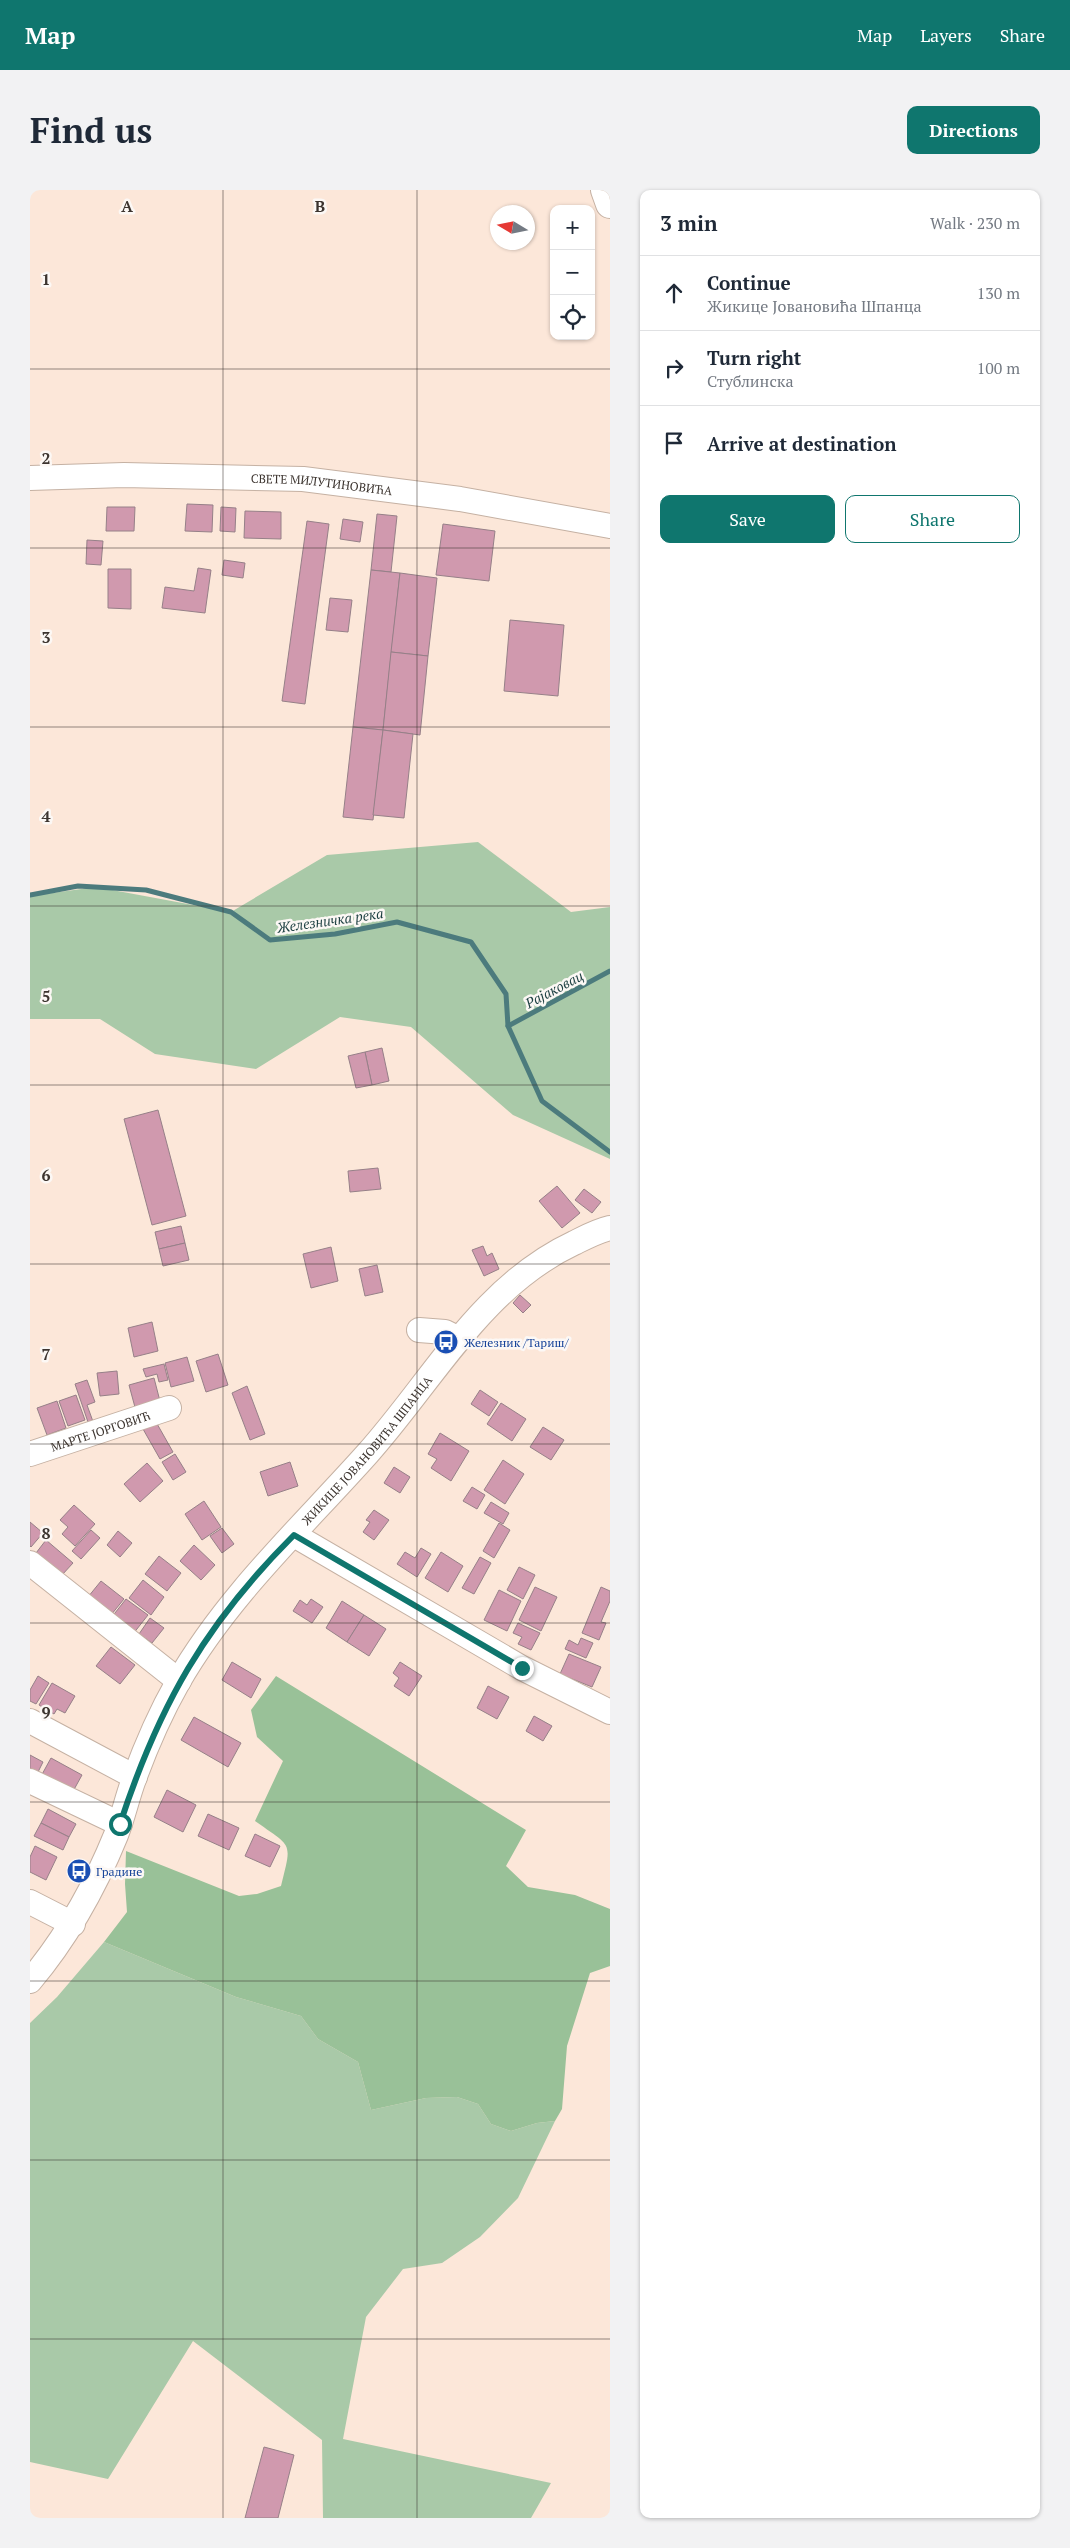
<!DOCTYPE html>
<meta charset="utf-8">
<style>
:root{--surface:#fff;--page:#f2f2f3;--text:#1f2937;--muted:#747a83;--line:#e0e1e3;--accent:#0f766e}
body{margin:0;font-family:"PT Serif",serif;background:var(--page);color:var(--text)}
.controls{position:absolute;right:15px;top:15px;display:grid;overflow:hidden;border-radius:10px;box-shadow:0 1px 4px #0004}
.controls button{width:45px;height:45px;display:grid;place-items:center;padding:0;border:0;border-bottom:1px solid var(--line);background:var(--surface);color:var(--text);font:25px sans-serif}
.compass{position:absolute;left:460px;top:15px;width:45px;height:45px;border-radius:50%;background:var(--surface);box-shadow:0 1px 4px #0004;rotate:280deg}
.stop{position:absolute;width:15px;height:15px;margin:-11px;border:4px solid #0f766e;border-radius:50%;background:#fff}
.stop.end{background:#0f766e;border-color:#fff;box-shadow:0 1px 5px #0008}
.list{margin:0;padding:0;list-style:none}
h2{display:flex;justify-content:space-between;align-items:center;height:65px;margin:0;padding:0 20px;font-size:21px}
h2 small{font-size:16px;font-weight:400;color:var(--muted)}
.list li{display:grid;grid-template-columns:32px 1fr auto;gap:15px;align-items:center;box-sizing:border-box;height:75px;padding:0 20px;border-top:1px solid var(--line)}
.list b{display:block;font-size:19px;white-space:nowrap}
.list p{margin:0;font-size:16px;white-space:nowrap;color:var(--muted)}
.list em{font-size:16px;font-style:normal;color:var(--muted)}
.actions{display:flex;gap:10px;padding:15px 20px}
.actions a{flex:1;padding:11px 0;border:1px solid var(--accent);border-radius:10px;text-align:center;font-size:18px;color:var(--accent)}
.actions .main{background:var(--accent);color:#fff}
.icon{flex:none;width:28px;height:28px;fill:none;stroke:currentColor;stroke-width:2;stroke-linecap:round;stroke-linejoin:round}
.map{position:relative;flex:none;width:580px;height:2328px;overflow:hidden;border-radius:10px}
header{display:flex;align-items:center;gap:30px;box-sizing:border-box;height:70px;padding:0 25px;background:var(--accent);color:#fff}
header strong{font-size:24px}
nav{display:flex;gap:28px;margin-inline-start:auto;font-size:18px}
.intro{display:flex;align-items:center;justify-content:space-between;box-sizing:border-box;height:120px;padding:0 30px}
h1{margin:0;font-size:35px}
.button{padding:12px 22px;border-radius:10px;background:var(--accent);color:#fff;font-size:18px;font-weight:700}
main{display:flex;gap:30px;padding:0 30px}
aside{flex:1;background:var(--surface);border-radius:10px;box-shadow:0 1px 4px #0004}
.map>svg:first-child{display:block}
</style>
<header>
<strong>Map</strong>
<nav><a>Map</a><a>Layers</a><a>Share</a></nav>
</header>
<div class="intro"><h1>Find us</h1><a class="button">Directions</a></div>
<main>
<div class="map">
<svg width="580" height="2328" viewBox="0 0 580 2328">
<rect width="100%" height="100%" fill="#fce7d9"/>
<g fill="#a9c9a8">
<polygon points="448,652 541,722 580,717 580,969 483,925 381,837 310,827 226,879 125,864 70,829 0,829 0,706 66,697 201,722 297,665"/>
<polygon points="74,1752 206,1807 271,1826 288,1849 328,1872 341,1920 396,1908 427,1907 448,1914 461,1934 481,1941 507,1933 525,1931 488,2008 450,2047 412,2073 373,2079 336,2127 313,2249 521,2293 501,2328 293,2328 292,2250 163,2151 78,2289 0,2272 0,1833 27,1807"/>
</g>
<path fill="#99c198" d="M246,1486L496,1640L476,1676L498,1697L545,1705L580,1719V1776L560,1783L537,1856L532,1919L525,1931L507,1933L481,1941L461,1934L448,1914L427,1907L396,1908L341,1920L328,1872L288,1849L271,1826L206,1807L74,1752L97,1722L95,1694L96,1661L209,1706L227,1704L251,1696C262,1651 263,1658 225,1631L253,1571L227,1547L221,1520Z"/>
<g fill="none" stroke-linecap="round" stroke-linejoin="round">
<g stroke="#4c7b7d" stroke-width="5">
<polyline points="0,705 48,696 116,700 201,722 240,750 305,744 367,732 441,752 476,804 478,836 512,911 580,962"/>
<polyline points="478,836 580,781"/>
</g>
</g>
<g fill="#d099ae" stroke="#968088">
<polygon points="157,314 183,315 182,342 155,341"/>
<polygon points="77,317 105,317 104,341 76,341"/>
<polygon points="191,317 206,318 205,342 190,341"/>
<polygon points="215,321 251,322 251,349 214,348"/>
<polygon points="347,324 367,326 361,382 341,380"/>
<polygon points="313,329 333,332 330,352 310,349"/>
<polygon points="277,331 299,334 275,514 252,511"/>
<polygon points="413,334 465,341 459,391 406,385"/>
<polygon points="57,350 73,351 71,375 56,374"/>
<polygon points="194,370 215,373 213,388 192,385"/>
<polygon points="168,378 181,380 175,423 132,418 135,397 164,401"/>
<polygon points="78,379 101,379 101,419 78,418"/>
<polygon points="341,380 370,383 353,540 323,537"/>
<polygon points="370,383 407,388 398,466 361,462"/>
<polygon points="300,408 322,410 318,442 296,440"/>
<polygon points="480,430 534,435 528,506 474,501"/>
<polygon points="361,462 398,466 390,545 353,540"/>
<polygon points="323,537 353,540 343,630 313,627"/>
<polygon points="353,540 383,544 374,628 343,625"/>
<polygon points="352,858 359,891 342,895 335,862"/>
<polygon points="335,862 342,895 326,898 318,866"/>
<polygon points="128,920 156,1026 122,1035 94,929"/>
<polygon points="348,978 351,999 320,1002 318,981"/>
<polygon points="527,996 550,1023 532,1038 509,1011"/>
<polygon points="554,999 571,1012 562,1023 545,1010"/>
<polygon points="151,1036 155,1053 129,1059 125,1042"/>
<polygon points="155,1053 159,1070 133,1076 129,1059"/>
<polygon points="453,1056 457,1066 462,1063 469,1079 454,1086 442,1060"/>
<polygon points="301,1057 308,1091 281,1098 273,1064"/>
<polygon points="347,1075 353,1102 335,1106 329,1079"/>
<polygon points="490,1105 501,1115 493,1123 483,1113"/>
<polygon points="122,1132 128,1161 104,1167 98,1138"/>
<polygon points="188,1164 198,1195 176,1202 166,1171"/>
<polygon points="157,1167 164,1191 141,1197 135,1173"/>
<polygon points="134,1174 138,1190 129,1192 127,1184 116,1187 113,1179"/>
<polygon points="87,1181 89,1204 70,1206 67,1183"/>
<polygon points="124,1188 131,1215 106,1221 99,1195"/>
<polygon points="57,1190 65,1212 57,1215 65,1237 60,1238 45,1194"/>
<polygon points="217,1196 235,1244 220,1250 202,1203"/>
<polygon points="450,1200 468,1212 459,1226 441,1214"/>
<polygon points="46,1205 55,1230 38,1236 29,1211"/>
<polygon points="27,1211 36,1238 17,1245 7,1218"/>
<polygon points="471,1213 496,1229 482,1251 457,1234"/>
<polygon points="126,1232 143,1262 130,1269 113,1239"/>
<polygon points="513,1237 534,1250 521,1270 500,1257"/>
<polygon points="410,1243 439,1261 421,1291 401,1278 407,1269 398,1264"/>
<polygon points="145,1264 156,1282 143,1290 132,1272"/>
<polygon points="473,1270 494,1284 475,1314 454,1300"/>
<polygon points="260,1272 268,1296 238,1306 230,1282"/>
<polygon points="117,1273 133,1291 110,1312 94,1294"/>
<polygon points="364,1277 380,1287 370,1303 354,1293"/>
<polygon points="442,1297 455,1305 447,1319 433,1311"/>
<polygon points="174,1311 191,1337 172,1350 155,1324"/>
<polygon points="461,1312 479,1323 473,1334 454,1323"/>
<polygon points="44,1315 65,1334 45,1356 32,1344 38,1337 30,1330"/>
<polygon points="344,1320 359,1330 344,1350 333,1342 340,1332 336,1330"/>
<polygon points="0,1332 13,1343 1,1357 0,1356"/>
<polygon points="469,1333 480,1340 464,1368 453,1361"/>
<polygon points="192,1338 204,1354 192,1363 180,1346"/>
<polygon points="61,1340 70,1348 51,1369 42,1361"/>
<polygon points="88,1341 102,1353 90,1367 77,1355"/>
<polygon points="16,1350 43,1373 32,1385 6,1363"/>
<polygon points="164,1355 185,1375 171,1390 150,1371"/>
<polygon points="391,1358 401,1364 387,1387 367,1374 375,1362 385,1368"/>
<polygon points="411,1362 433,1376 418,1402 395,1388"/>
<polygon points="129,1366 151,1383 137,1401 115,1384"/>
<polygon points="450,1367 461,1373 444,1404 432,1398"/>
<polygon points="489,1377 505,1385 493,1409 477,1400"/>
<polygon points="113,1390 134,1407 121,1425 99,1408"/>
<polygon points="71,1391 94,1409 81,1425 58,1407"/>
<polygon points="505,1397 527,1407 511,1441 489,1430"/>
<polygon points="571,1397 580,1401 580,1411 571,1432 576,1433 569,1450 552,1443"/>
<polygon points="469,1400 491,1411 477,1441 454,1430"/>
<polygon points="96,1409 118,1425 103,1444 81,1428"/>
<polygon points="281,1409 293,1417 282,1433 263,1421 270,1410 277,1415"/>
<polygon points="312,1411 334,1425 317,1452 296,1438"/>
<polygon points="334,1425 356,1439 339,1466 317,1452"/>
<polygon points="120,1428 134,1438 122,1453 109,1444"/>
<polygon points="488,1433 510,1443 501,1460 488,1454 492,1447 483,1443"/>
<polygon points="551,1448 563,1453 556,1468 535,1459 539,1450 548,1455"/>
<polygon points="81,1457 105,1475 90,1494 66,1476"/>
<polygon points="539,1464 571,1477 562,1497 530,1484"/>
<polygon points="202,1472 231,1489 221,1508 192,1490"/>
<polygon points="370,1472 392,1486 379,1506 364,1496 369,1488 363,1483"/>
<polygon points="8,1486 19,1493 6,1514 0,1511 0,1500"/>
<polygon points="22,1493 45,1506 35,1523 27,1519 24,1524 9,1515"/>
<polygon points="458,1496 479,1507 467,1529 447,1518"/>
<polygon points="504,1526 522,1536 513,1551 496,1541"/>
<polygon points="164,1527 211,1553 198,1577 151,1550"/>
<polygon points="0,1565 13,1572 7,1584 0,1580"/>
<polygon points="21,1568 52,1585 41,1605 10,1588"/>
<polygon points="137,1600 166,1615 153,1642 124,1627"/>
<polygon points="18,1619 46,1634 39,1647 11,1633"/>
<polygon points="178,1624 209,1638 199,1660 168,1646"/>
<polygon points="11,1633 39,1647 33,1660 4,1646"/>
<polygon points="225,1644 250,1656 240,1677 215,1666"/>
<polygon points="5,1656 27,1667 16,1690 0,1682 0,1667"/>
<polygon points="234,2257 264,2265 248,2328 215,2328"/>
</g>
<g fill="none" stroke-linecap="round" stroke-linejoin="round">
<defs>
<g id="minor">
<path id="s1" d="M0,288L94,285L273,289L430,309L580,336"/>
<polyline points="389,1140 415,1142 429,1149"/>
<path id="s2" d="M0,1264L139,1218"/>
<polyline points="264,1345 492,1478 580,1522"/>
<polyline points="0,1373 149,1491"/>
<polyline points="0,1531 105,1587"/>
<polyline points="0,1591 90,1634"/>
<polyline points="0,1712 43,1734"/>
<path id="s3" d="M0,1791C37,1747 64,1699 86,1645C93,1627 97,1608 104,1589C116,1556 131,1522 148,1492C198,1405 272,1337 338,1263C403,1190 452,1096 544,1053C556,1047 567,1041 580,1038"/>
</g>
<polyline id="highway" points="575,0 580,14"/>
</defs>
<use href="#minor" stroke="#c5b1a3" stroke-width="26"/>
<use href="#highway" stroke="#c5b1a3" stroke-width="30"/>
<use href="#minor" stroke="#fff" stroke-width="24"/>
<use href="#highway" stroke="#fff" stroke-width="28"/>
</g>
<g fill="none" stroke-linecap="round" stroke-linejoin="round">
<path stroke="#0f766e" stroke-width="6" d="M90,1634C129,1515 175,1434 264,1345L492,1478"/>
</g>
<path fill="none" stroke="#3c342f" stroke-width="1" stroke-opacity="0.55" d="M193,0V2328M387,0V2328M0,179H580M0,358H580M0,537H580M0,716H580M0,895H580M0,1074H580M0,1254H580M0,1433H580M0,1612H580M0,1791H580M0,1970H580M0,2149H580"/>
<defs>
<symbol id="bus-disc" viewBox="-11 -11 22 22"><circle r="9.5" fill="#1a4fb4" stroke="#fcf8f5"/><path d="M-5-6H5V4H4V6H2V4H-2V6H-4V4H-5ZM-3.5-4V0h7V-4ZM-3.5 1.2v1.5H-2V1.2ZM2 1.2v1.5H3.5V1.2Z" fill="#fff"/></symbol>
</defs>
<g fill-rule="evenodd">
<use href="#bus-disc" x="402" y="1138" width="28" height="28"/>
<use href="#bus-disc" x="35" y="1667" width="28" height="28"/>
</g>
<g text-anchor="middle" dominant-baseline="central" stroke-width="5" stroke-linejoin="round" paint-order="stroke">
<g font-size="12" fill="#3c342f" stroke="#fcf8f5">
<text stroke="none"><textPath href="#s1" startOffset="292">СВЕТЕ МИЛУТИНОВИЋА</textPath></text>
<text stroke="none"><textPath href="#s2" startOffset="74">МАРТЕ ЈОРГОВИЋ</textPath></text>
<text stroke="none"><textPath href="#s3" startOffset="635">ЖИКИЦЕ ЈОВАНОВИЋА ШПАНЦА</textPath></text>
</g>
<g font-size="12" fill="#164399" stroke="#fcf8f5" text-anchor="start">
<text x="434" y="1152">Железник /Тариш/</text>
<text x="66" y="1681">Градине</text>
</g>
<g font-size="14" font-style="italic" fill="#1c3f41" stroke="#fcf8f5">
<text transform="translate(300 730) rotate(-8)">Железничка река</text>
<text transform="translate(524 799) rotate(-28)">Рајаковац</text>
</g>
</g>
<g font-size="16" text-anchor="middle" font-weight="bold" fill="#3c342f" stroke="#fcf8f5" stroke-width="5" stroke-linejoin="round" paint-order="stroke">
<text x="97" y="22">A</text>
<text x="290" y="22">B</text>
<text x="16" y="95">1</text>
<text x="16" y="274">2</text>
<text x="16" y="453">3</text>
<text x="16" y="632">4</text>
<text x="16" y="812">5</text>
<text x="16" y="991">6</text>
<text x="16" y="1170">7</text>
<text x="16" y="1349">8</text>
<text x="16" y="1528">9</text>
</g>
</svg>
<div class="controls">
<button>+</button>
<button>−</button>
<button><svg class="icon" aria-label="locate" viewBox="0 0 24 24"><circle cx="12" cy="12" r="6"/><path d="M12 2v4M12 18v4M2 12h4M18 12h4"/></svg></button>
</div>
<svg class="compass" viewBox="-18 -18 36 36"><path d="M0-13l5 13h-10z" fill="#e53935"/><path d="M0 13l5-13h-10z" fill="#747a83"/></svg>
<div class="stop" style="left:90px;top:1634px"></div>
<div class="stop end" style="left:492px;top:1478px"></div>
</div>
<aside>
<h2>3 min<small>Walk · 230 m</small></h2>
<ul class="list">
<li><svg class="icon" aria-label="ahead" viewBox="0 0 24 24"><path d="M12 20V5M6 11l6-6 6 6"/></svg><div><b>Continue</b><p>Жикице Јовановића Шпанца</p></div><em>130 m</em></li>
<li><svg class="icon" aria-label="right" viewBox="0 0 24 24"><path d="M7 20v-9h11M14 6l5 5-5 5"/></svg><div><b>Turn right</b><p>Стублинска</p></div><em>100 m</em></li>
<li><svg class="icon" aria-label="arrive" viewBox="0 0 24 24"><path d="M6 21V4h12l-3 4 3 4H6"/></svg><div><b>Arrive at destination</b></div></li>
</ul>
<div class="actions"><a class="main">Save</a><a>Share</a></div>
</aside>
</main>
